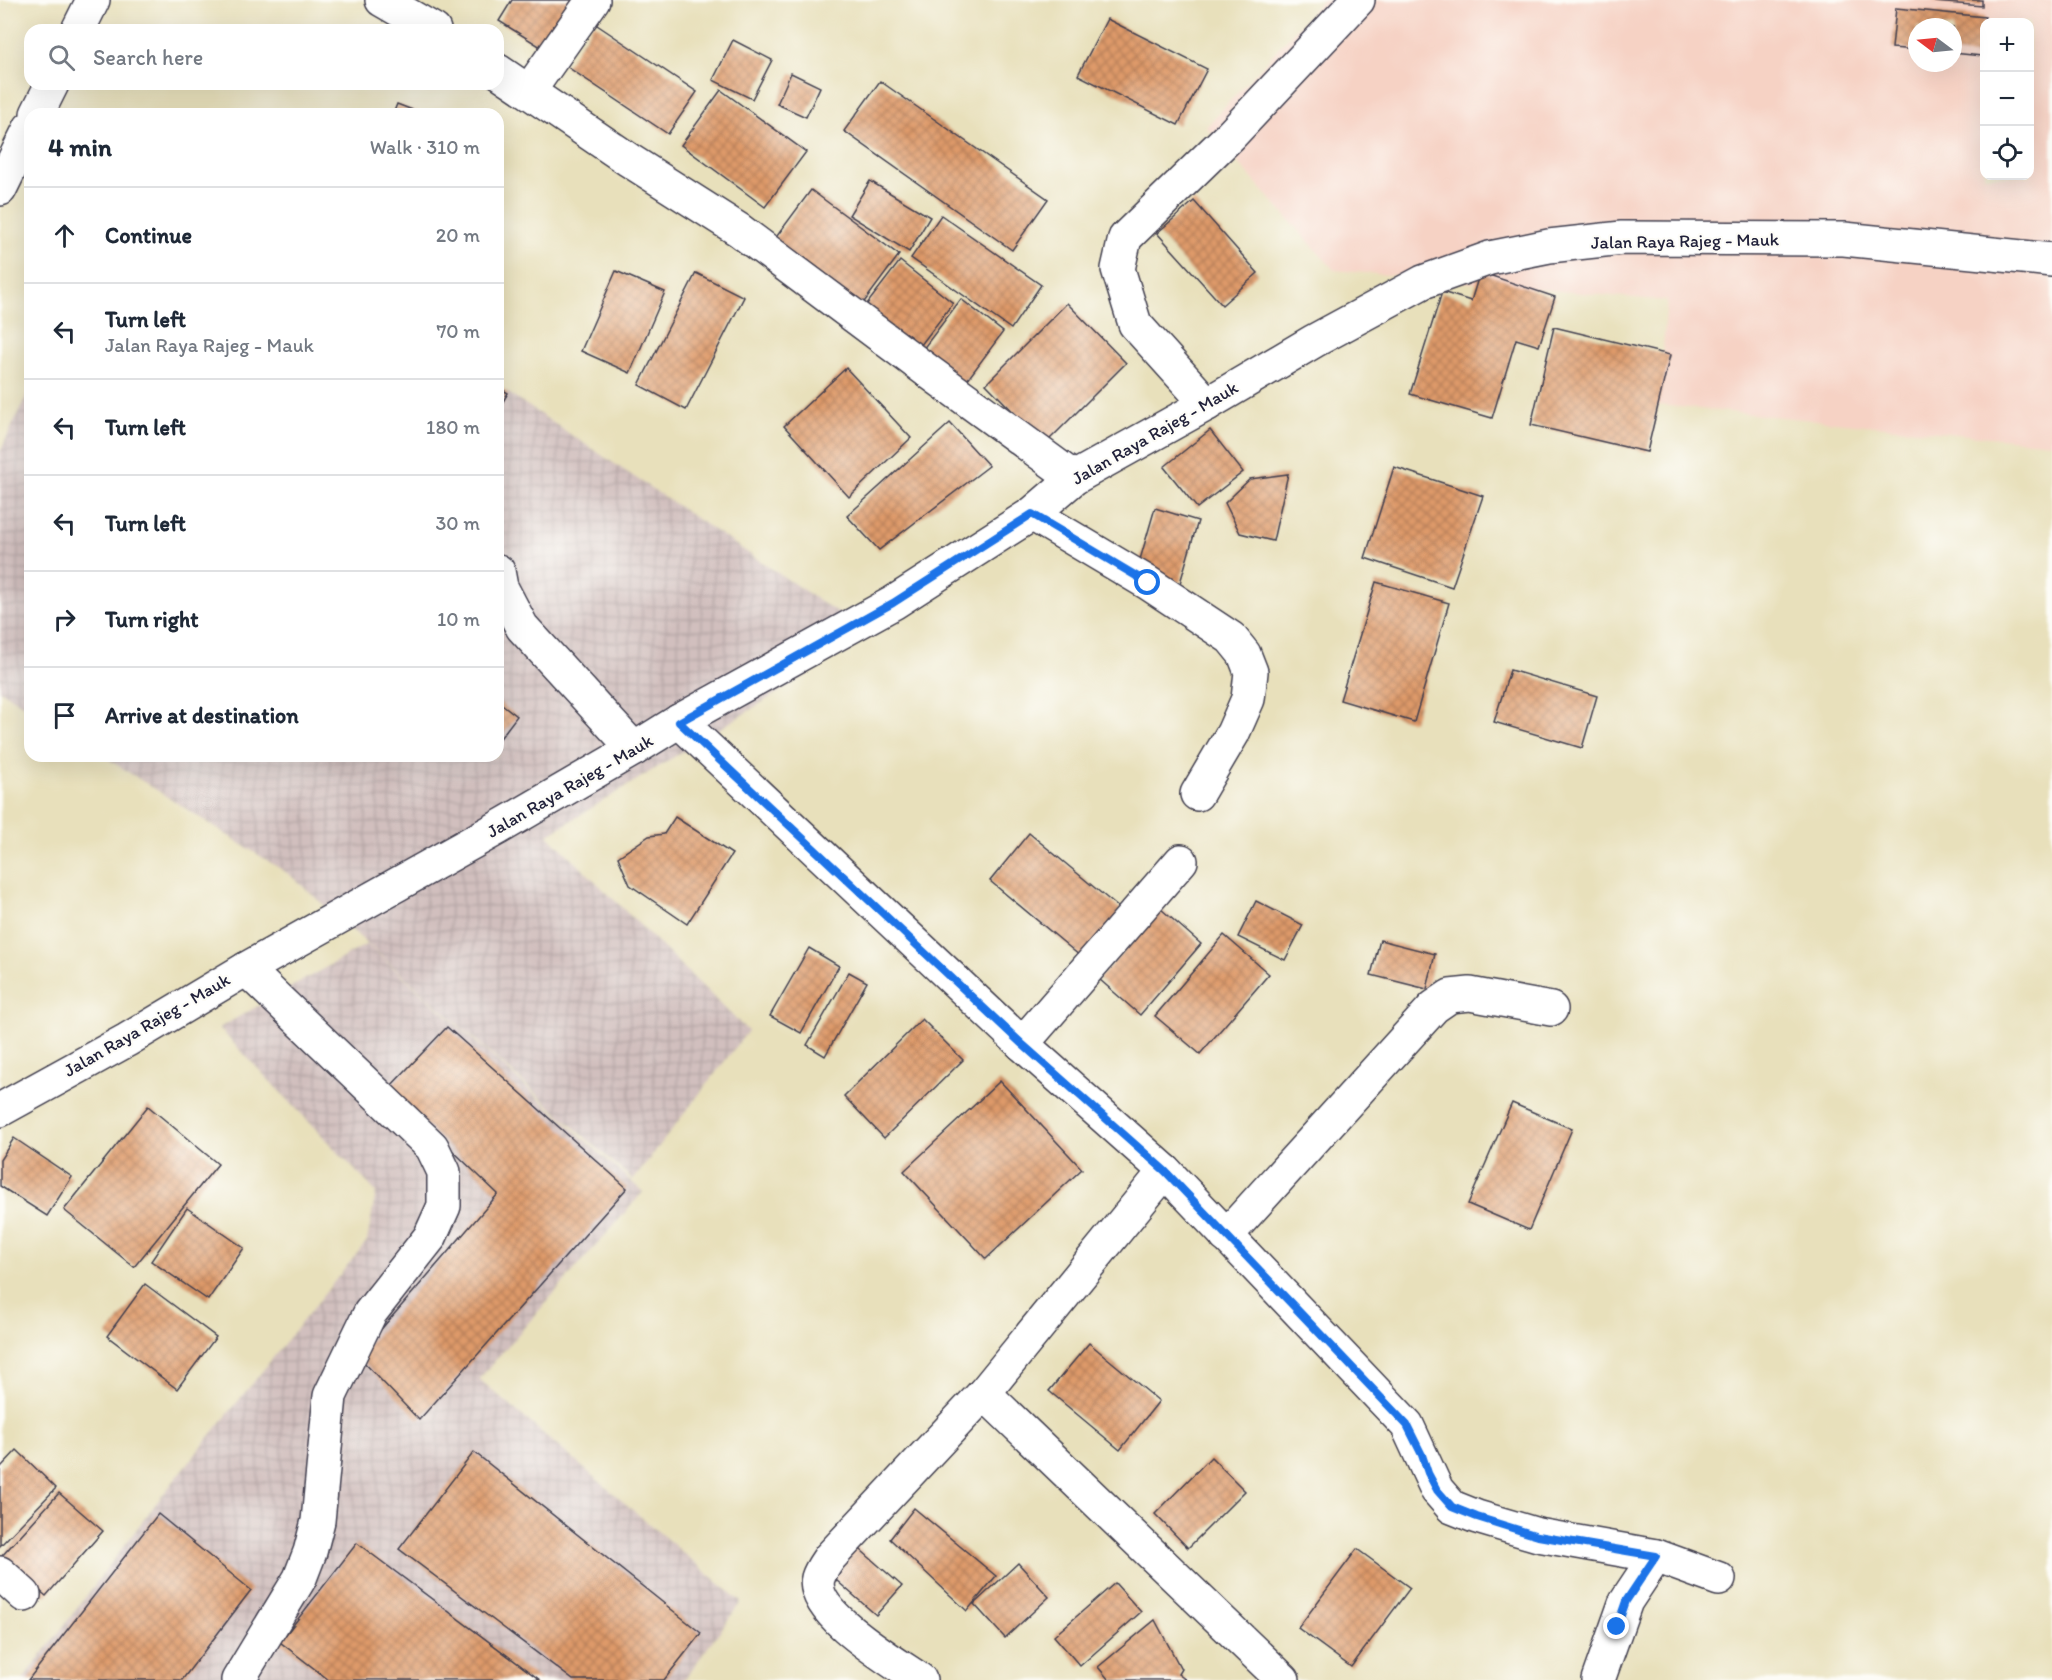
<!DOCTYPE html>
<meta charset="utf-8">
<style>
:root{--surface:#fff;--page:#f2f2f3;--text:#1f2937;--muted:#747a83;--line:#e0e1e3}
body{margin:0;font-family:Itim,sans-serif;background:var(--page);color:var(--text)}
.controls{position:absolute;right:18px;top:18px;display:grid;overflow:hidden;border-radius:12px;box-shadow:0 6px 24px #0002}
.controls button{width:54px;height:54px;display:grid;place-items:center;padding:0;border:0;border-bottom:2px solid var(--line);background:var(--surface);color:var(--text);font:30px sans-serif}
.compass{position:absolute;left:1908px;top:18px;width:54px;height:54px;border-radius:50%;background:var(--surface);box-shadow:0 6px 24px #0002;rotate:286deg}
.stop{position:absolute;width:18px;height:18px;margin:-14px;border:4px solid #1a73e8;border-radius:50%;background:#fff}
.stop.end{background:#1a73e8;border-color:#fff;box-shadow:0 2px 6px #0008}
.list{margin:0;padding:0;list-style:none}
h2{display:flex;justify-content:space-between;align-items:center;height:78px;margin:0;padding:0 24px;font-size:26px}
h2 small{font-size:20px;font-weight:400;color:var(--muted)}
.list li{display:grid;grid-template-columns:39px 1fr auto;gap:18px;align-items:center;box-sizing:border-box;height:96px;padding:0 24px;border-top:2px solid var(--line)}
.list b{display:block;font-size:22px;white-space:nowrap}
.list p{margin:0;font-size:20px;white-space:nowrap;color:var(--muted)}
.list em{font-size:20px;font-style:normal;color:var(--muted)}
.icon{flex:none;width:33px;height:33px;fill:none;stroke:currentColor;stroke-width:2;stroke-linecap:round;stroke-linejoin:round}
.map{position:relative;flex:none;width:2052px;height:1680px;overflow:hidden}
.search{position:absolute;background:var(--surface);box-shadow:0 6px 24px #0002;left:24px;top:24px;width:480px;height:66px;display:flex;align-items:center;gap:15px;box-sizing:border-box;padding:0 21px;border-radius:18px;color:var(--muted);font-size:22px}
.panel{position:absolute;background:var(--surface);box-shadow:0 6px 24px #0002;left:24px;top:108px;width:480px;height:654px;border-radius:18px}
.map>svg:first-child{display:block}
</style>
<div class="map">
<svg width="2052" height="1680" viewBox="0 0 2052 1680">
<defs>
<pattern id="industrial-grid" width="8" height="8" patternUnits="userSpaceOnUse" patternTransform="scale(1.5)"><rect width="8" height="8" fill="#d1bfbe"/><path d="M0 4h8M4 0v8" fill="none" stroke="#b3a4a4"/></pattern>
<pattern id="building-cross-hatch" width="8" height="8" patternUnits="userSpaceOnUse" patternTransform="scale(1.5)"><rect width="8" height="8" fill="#de9a69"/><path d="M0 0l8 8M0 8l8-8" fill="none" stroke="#b47d58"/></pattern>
</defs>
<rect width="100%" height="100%" fill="#fdfcf7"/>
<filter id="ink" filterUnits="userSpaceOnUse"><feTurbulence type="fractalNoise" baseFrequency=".0167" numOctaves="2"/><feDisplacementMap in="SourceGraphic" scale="12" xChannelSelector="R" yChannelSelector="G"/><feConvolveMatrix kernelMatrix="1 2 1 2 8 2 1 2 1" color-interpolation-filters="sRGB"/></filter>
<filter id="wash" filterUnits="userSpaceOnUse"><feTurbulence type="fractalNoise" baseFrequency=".008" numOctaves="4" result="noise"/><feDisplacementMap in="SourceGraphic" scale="24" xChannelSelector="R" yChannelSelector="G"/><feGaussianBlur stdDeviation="1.35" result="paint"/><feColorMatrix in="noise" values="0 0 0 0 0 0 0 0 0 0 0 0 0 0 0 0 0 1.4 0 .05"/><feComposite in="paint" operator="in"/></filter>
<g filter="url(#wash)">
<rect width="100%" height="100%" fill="#e8e0bb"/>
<path fill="#f6d2c4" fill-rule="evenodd" d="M1323,0H2052V443L1658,405L1667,301L1334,270L1206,127ZM1984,22H2030V176H1984ZM1917,27H1953V63H1917Z"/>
<g fill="url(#industrial-grid)">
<polygon points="498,386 871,635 548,835 748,1031 633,1180 290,875 103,756 498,756"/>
<polygon points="30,388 30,709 0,690 0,452"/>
<polygon points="367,944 643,1192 479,1379 741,1602 684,1680 23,1680 157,1502 367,1241 376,1192 219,1028"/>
</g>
<g id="blocks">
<g fill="url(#building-cross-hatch)">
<polygon points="512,0 573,0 544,49 499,21"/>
<polygon points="1935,0 1982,0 1982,6 1935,2"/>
<polygon points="1896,8 1985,17 1982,56 1953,53 1953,27 1917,27 1917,50 1892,48"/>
<polygon points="1107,19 1207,69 1178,125 1078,75"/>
<polygon points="594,23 697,92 668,134 566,66"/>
<polygon points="733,40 772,60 752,99 713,80"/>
<polygon points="791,73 820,87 806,117 777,104"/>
<polygon points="880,81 1048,199 1012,250 844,131"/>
<polygon points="721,90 806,152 765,207 681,145"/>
<polygon points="397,104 423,114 393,114"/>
<polygon points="870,181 930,217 909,252 849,215"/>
<polygon points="811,190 899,255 859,309 771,244"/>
<polygon points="1194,201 1258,273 1222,305 1157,233"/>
<polygon points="941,215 1041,285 1011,329 911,258"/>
<polygon points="900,261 953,303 914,354 860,313"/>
<polygon points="616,271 665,292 630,373 581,351"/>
<polygon points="1480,272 1555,297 1539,346 1516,339 1492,418 1410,394 1442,292 1471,301"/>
<polygon points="696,273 744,297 686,410 639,385"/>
<polygon points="961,299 1003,332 962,387 919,354"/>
<polygon points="1067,303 1126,363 1045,444 986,384"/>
<polygon points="1554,327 1670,355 1647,452 1531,425"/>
<polygon points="846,368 911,438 849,497 784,426"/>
<polygon points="498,387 508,393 498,410"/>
<polygon points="950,423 989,466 879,550 847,516"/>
<polygon points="1210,430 1243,472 1197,508 1164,467"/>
<polygon points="1394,467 1483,496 1452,587 1365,558"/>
<polygon points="1288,474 1273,541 1240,533 1225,503 1250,479"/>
<polygon points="1155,508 1198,521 1180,583 1137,570"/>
<polygon points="1376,582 1449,603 1414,722 1340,700"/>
<polygon points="1510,670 1597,696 1582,748 1494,722"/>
<polygon points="498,701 517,716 498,741"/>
<polygon points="675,817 732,854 687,924 630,885 618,857 649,836 664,834"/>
<polygon points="1029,833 1125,913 1086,961 990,881"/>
<polygon points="1256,901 1303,925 1285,960 1238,937"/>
<polygon points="1161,909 1201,944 1140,1015 1099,979"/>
<polygon points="1224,935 1269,974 1200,1054 1155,1016"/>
<polygon points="1380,940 1435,954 1427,989 1371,975"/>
<polygon points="809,948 839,966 801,1033 770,1016"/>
<polygon points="849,972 867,982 825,1056 807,1045"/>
<polygon points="922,1019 963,1060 884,1138 844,1096"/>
<polygon points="447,1027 627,1188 419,1420 358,1356 498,1194 388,1089"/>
<polygon points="1000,1081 1082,1169 986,1259 904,1171"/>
<polygon points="1512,1103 1572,1129 1529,1230 1468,1204"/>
<polygon points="148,1106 218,1164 134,1267 64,1210"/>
<polygon points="14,1138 72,1177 47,1216 0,1186 0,1160"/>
<polygon points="187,1208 244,1248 208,1300 151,1261"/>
<polygon points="145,1284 216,1337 177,1389 107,1336"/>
<polygon points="1089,1343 1159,1401 1120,1450 1049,1391"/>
<polygon points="17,1450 56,1488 0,1546 0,1468"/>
<polygon points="474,1452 701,1633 664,1680 573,1680 399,1549"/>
<polygon points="1211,1457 1245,1491 1188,1548 1155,1514"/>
<polygon points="59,1493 103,1531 46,1596 1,1557"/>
<polygon points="914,1508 996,1576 967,1611 890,1539"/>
<polygon points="158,1514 251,1590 182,1680 28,1680"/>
<polygon points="357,1543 540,1680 329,1680 280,1642"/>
<polygon points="854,1544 902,1586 876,1615 828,1573"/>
<polygon points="1357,1549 1410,1588 1351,1667 1298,1628"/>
<polygon points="1018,1563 1049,1597 1005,1638 974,1604"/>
<polygon points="1115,1583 1141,1612 1080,1666 1054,1636"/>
<polygon points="1155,1620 1181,1669 1178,1674 1186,1680 1109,1680 1098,1667"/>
</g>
</g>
</g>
<g filter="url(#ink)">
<use href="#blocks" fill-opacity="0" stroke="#403e4e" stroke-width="1.5"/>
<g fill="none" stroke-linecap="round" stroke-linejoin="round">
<defs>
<g id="minor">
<polyline points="382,0 434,30"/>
<polyline points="78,30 93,0"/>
<polyline points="498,71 629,160 739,230 929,372 1074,478"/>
<polyline points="529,91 593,0"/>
<polyline points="37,114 52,84"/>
<polyline points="0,189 30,128"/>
<polyline points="1207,404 1135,324 1118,269 1125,238 1231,135 1358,0"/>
<polyline points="1032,514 1148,583 1231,638 1244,654 1251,672 1248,699 1233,733 1197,794"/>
<polyline points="498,571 501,587 522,627 634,749"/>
<polyline points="679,721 1022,1044 1165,1171 1407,1425 1437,1490 1452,1507 1477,1517 1538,1535 1656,1556"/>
<polyline points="1022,1044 1181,861"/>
<polyline points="1226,1236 1434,1007 1450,996 1470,994 1551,1009"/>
<polyline points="984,1393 1283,1680"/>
<polyline points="0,1573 24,1595"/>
<polyline points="238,1680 300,1578 310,1552 318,1521 330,1396 370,1313 430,1237 444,1206 444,1172 432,1147 246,969"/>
<path d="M920,1680C896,1663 809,1613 818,1578C820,1571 826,1563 830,1557L984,1393L1165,1171"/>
<polyline points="1598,1680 1626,1601 1656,1556 1719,1579"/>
</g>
<polyline id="major" points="0,1110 127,1040 246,969 498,828 634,749 679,721 893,603 1032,514 1074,478 1207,404 1314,341 1423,282 1490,258 1549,246 1622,238 1844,239 2052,260"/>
</defs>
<use href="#minor" stroke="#403e4e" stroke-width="36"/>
<use href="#major" stroke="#403e4e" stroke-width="36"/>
<use href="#minor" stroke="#fff" stroke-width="33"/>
<use href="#major" stroke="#fff" stroke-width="33"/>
</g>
</g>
<g fill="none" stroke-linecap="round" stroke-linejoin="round" filter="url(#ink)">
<polyline stroke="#1a73e8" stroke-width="8" points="1148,583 1032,514 893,603 679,722 1022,1044 1165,1171 1407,1425 1422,1455 1428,1473 1437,1490 1452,1507 1477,1517 1538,1536 1656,1556 1626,1601 1617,1627"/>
</g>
<g text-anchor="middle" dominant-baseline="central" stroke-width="4.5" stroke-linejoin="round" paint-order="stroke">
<g font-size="18" fill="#22223b" stroke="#fdfcf7">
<text transform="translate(1685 241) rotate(-1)">Jalan Raya Rajeg - Mauk</text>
<text transform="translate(1155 433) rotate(-30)">Jalan Raya Rajeg - Mauk</text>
<text transform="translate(570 786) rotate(-30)">Jalan Raya Rajeg - Mauk</text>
<text transform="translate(147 1025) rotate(-30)">Jalan Raya Rajeg - Mauk</text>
</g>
</g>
</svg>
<div class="controls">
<button>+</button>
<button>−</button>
<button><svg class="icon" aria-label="locate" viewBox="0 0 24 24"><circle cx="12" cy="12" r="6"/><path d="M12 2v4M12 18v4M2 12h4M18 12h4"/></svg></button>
</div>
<svg class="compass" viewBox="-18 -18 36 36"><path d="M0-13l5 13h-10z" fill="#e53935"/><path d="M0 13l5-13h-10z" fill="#747a83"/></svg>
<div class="stop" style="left:1148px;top:583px"></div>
<div class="stop end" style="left:1617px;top:1627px"></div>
<div class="search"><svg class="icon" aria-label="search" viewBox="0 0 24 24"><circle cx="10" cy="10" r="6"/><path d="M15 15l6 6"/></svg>Search here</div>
<section class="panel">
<h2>4 min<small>Walk · 310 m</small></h2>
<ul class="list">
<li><svg class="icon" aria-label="ahead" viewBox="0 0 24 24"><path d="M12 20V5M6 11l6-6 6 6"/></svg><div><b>Continue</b></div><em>20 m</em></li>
<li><svg class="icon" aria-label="left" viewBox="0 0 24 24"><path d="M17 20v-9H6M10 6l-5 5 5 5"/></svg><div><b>Turn left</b><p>Jalan Raya Rajeg - Mauk</p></div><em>70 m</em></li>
<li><svg class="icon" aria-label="left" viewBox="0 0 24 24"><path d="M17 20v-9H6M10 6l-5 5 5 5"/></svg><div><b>Turn left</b></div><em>180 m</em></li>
<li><svg class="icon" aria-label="left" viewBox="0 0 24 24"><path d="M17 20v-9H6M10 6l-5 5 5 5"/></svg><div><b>Turn left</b></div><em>30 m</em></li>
<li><svg class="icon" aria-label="right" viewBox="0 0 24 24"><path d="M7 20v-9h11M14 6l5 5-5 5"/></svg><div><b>Turn right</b></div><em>10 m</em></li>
<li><svg class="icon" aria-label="arrive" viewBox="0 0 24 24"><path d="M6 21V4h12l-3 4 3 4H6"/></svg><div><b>Arrive at destination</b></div></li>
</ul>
</section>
</div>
